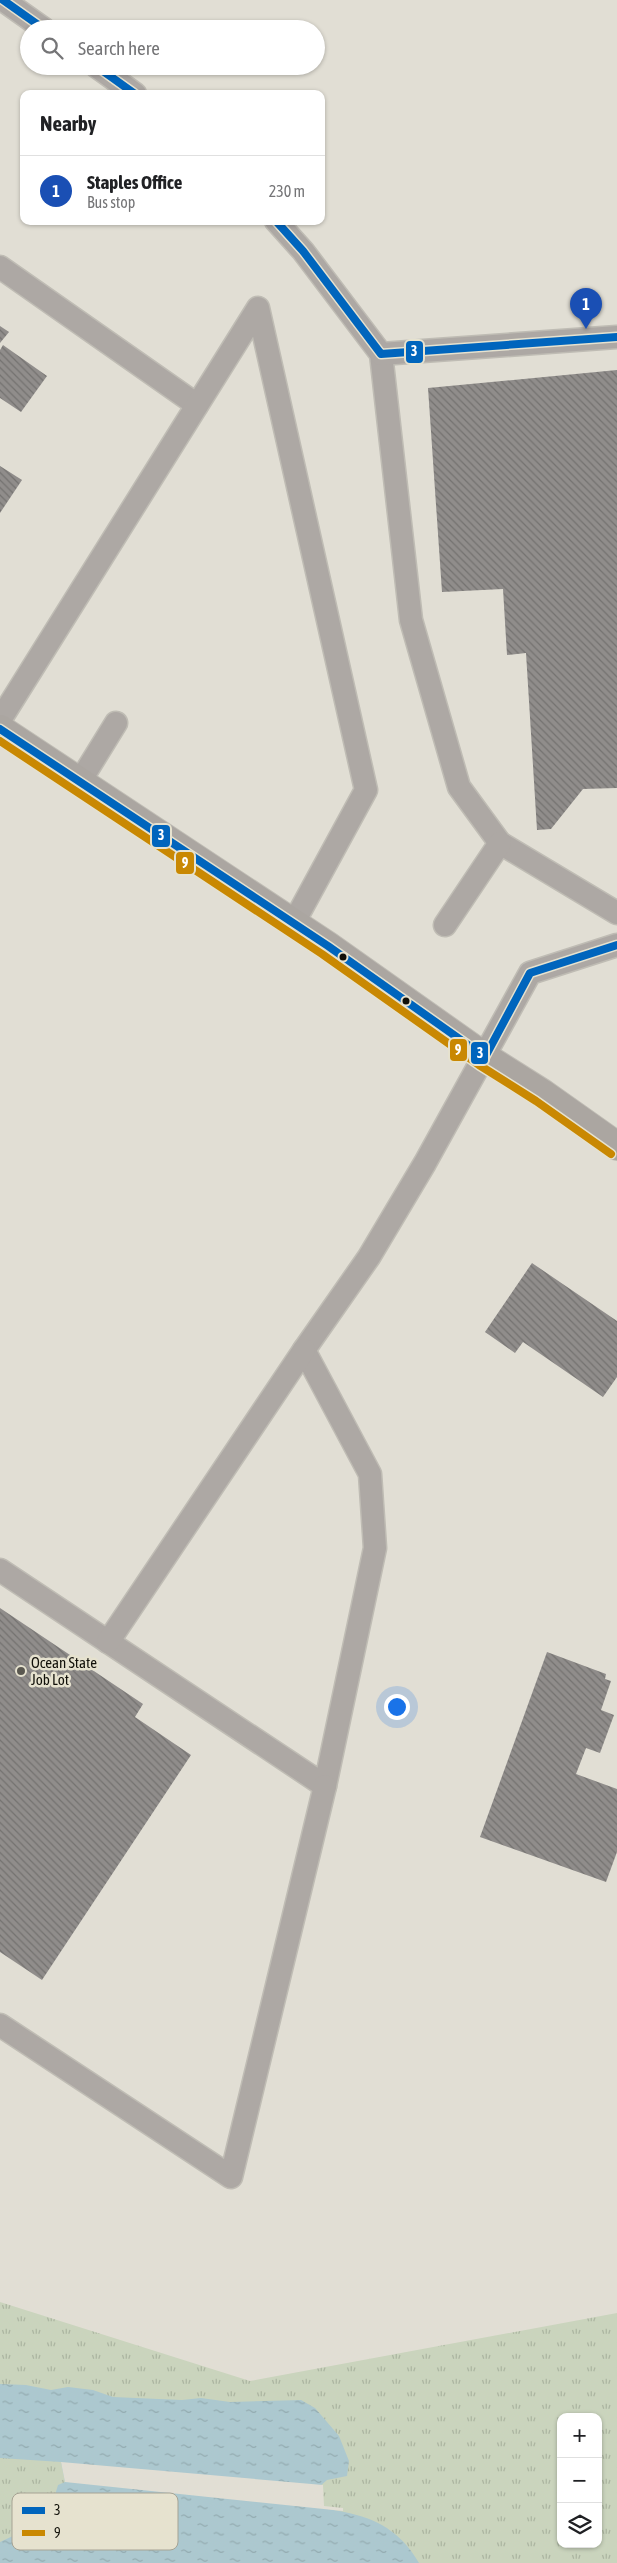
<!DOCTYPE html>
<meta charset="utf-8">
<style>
:root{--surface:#fff;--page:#f6f6f6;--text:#202124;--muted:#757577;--line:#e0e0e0;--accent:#5a5850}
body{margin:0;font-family:"Asap Condensed",sans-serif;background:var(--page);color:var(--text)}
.controls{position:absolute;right:15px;bottom:15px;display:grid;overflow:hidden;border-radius:10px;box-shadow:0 1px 4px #0004}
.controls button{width:45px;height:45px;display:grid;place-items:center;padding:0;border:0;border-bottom:1px solid var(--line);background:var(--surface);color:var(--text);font:25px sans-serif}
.you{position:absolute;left:396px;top:1706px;width:18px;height:18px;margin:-12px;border:4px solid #fff;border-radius:50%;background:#1a73e8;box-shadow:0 0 0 8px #1a73e833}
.badge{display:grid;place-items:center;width:32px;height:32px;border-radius:50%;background:var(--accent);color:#fff;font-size:16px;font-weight:700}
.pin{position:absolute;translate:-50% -41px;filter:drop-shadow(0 1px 2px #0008)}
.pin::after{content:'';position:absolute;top:26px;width:18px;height:15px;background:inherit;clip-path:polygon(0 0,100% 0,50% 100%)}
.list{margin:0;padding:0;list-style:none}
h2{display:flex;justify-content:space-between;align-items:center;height:65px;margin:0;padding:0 20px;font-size:21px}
h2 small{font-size:16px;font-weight:400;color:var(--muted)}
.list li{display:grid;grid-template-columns:32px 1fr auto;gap:15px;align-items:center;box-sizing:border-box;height:70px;padding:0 20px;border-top:1px solid var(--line)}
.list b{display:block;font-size:19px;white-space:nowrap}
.list p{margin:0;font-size:16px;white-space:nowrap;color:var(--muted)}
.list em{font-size:16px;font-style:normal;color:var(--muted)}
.icon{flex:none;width:28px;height:28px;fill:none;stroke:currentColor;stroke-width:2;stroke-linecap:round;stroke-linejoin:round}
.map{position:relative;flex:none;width:617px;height:2563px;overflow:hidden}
.search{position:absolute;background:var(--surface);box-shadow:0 1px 4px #0004;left:20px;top:20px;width:305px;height:55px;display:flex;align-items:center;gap:12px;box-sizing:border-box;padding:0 18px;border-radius:28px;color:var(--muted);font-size:19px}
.panel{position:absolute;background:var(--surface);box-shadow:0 1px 4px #0004;left:20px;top:90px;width:305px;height:135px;border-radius:10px}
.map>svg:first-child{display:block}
</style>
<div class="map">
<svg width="617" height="2563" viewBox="0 0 617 2563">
<defs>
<pattern id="grass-tufts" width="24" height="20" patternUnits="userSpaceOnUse" patternTransform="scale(1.25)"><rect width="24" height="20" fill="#cad4bd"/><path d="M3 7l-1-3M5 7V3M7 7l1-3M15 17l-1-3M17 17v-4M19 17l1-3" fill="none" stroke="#acb5a1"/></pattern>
<pattern id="water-ripples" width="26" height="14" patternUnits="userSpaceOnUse" patternTransform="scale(1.25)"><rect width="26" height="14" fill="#acc8cf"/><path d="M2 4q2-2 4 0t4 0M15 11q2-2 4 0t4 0" fill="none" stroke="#93abb0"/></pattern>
<pattern id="building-back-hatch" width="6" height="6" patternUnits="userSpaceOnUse" patternTransform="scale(1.25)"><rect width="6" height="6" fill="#908d8b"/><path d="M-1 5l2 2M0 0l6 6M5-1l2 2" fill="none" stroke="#747270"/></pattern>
</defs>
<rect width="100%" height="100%" fill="#e1ded4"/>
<path fill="url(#grass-tufts)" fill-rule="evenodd" d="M0,2302L250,2381L617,2313V2563H0ZM561,2417H598V2544H561Z"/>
<path fill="url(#water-ripples)" d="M0,2384L26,2385L51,2390L68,2387L93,2390L113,2397L182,2400L201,2398L230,2402L301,2400L315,2408L339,2436L349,2461L347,2476L327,2480L319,2487L321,2508C364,2514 396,2523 419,2563H0V2542L15,2535L41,2532L46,2525L58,2485L65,2482L61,2462L0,2458Z"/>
<polygon fill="#e1ded4" points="61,2462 323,2485 324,2506 343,2508 343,2511 65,2482"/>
<g fill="url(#building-back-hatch)">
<polygon points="0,326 9,332 0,343"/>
<polygon points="3,345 47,376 21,412 0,398 0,350"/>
<polygon points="617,370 617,788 583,789 551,829 537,830 526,653 507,655 503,589 442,592 428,388"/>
<polygon points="0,466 22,480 0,513"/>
<polygon points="532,1263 617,1321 617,1377 603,1397 523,1342 515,1353 485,1332"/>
<polygon points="0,1608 143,1704 135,1717 191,1755 42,1980 0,1952"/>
<polygon points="547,1652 606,1674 605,1679 611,1681 601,1710 614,1715 600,1753 586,1748 576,1774 617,1789 617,1852 606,1882 480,1837"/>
</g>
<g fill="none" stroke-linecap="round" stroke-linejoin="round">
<defs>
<g id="service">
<polyline points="3,0 44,29"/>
<polyline points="96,66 135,94"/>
<polyline points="276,221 303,251 381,354 411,620 459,787 500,843 617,913"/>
<polyline points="0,267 197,405"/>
<polyline points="381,354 617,337"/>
<polyline points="0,720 258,308 366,790 293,924"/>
<polyline points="79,783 116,723"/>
<polyline points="445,925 500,843"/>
<polyline points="0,1570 325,1786 375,1548 370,1474 304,1350 369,1257 425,1163 530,973 617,945"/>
<polyline points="108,1642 304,1350"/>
<polyline points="0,2025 231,2177 325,1786"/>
</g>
<polyline id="secondary" points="0,729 328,946 485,1057 542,1093 617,1146"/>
</defs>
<use href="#service" stroke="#bfbcb4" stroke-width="25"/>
<use href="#secondary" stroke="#bfbcb4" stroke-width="30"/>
<use href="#service" stroke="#ada8a4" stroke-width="22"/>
<use href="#secondary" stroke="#aba6a1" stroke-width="28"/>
<defs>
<g id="bus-1">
<polyline points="3,0 44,29"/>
<polyline points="96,66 135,94"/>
<polyline points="276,221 303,251 381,354 617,337"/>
<polyline points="0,729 328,946 485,1057 530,973 617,945"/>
</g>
<polyline id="bus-2" points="0,741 322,954 479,1065 536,1101 611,1154"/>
</defs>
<use href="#bus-1" stroke="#e6e2cf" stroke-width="11"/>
<use href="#bus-2" stroke="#e6e2cf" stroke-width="11"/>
<use href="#bus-1" stroke="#0065bd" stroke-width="8"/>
<use href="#bus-2" stroke="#c98802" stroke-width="8"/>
</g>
<g fill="#111009" stroke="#e6e2cf" stroke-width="2">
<circle cx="343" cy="957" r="4.5"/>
<circle cx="406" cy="1001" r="4.5"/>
</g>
<circle fill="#5a5850" stroke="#e6e2cf" stroke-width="2" cx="21" cy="1671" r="5"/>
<g text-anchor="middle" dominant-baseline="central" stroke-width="5" stroke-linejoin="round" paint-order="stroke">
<g font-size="15" fill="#111009" stroke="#e6e2cf" text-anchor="start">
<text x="31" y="1662">Ocean State<tspan x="31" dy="17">Job Lot</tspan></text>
</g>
</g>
<rect x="12" y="2493" width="166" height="57" rx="8" fill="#e6e2cf" stroke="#a6a394" stroke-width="1"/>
<rect x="22" y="2507" width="23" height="7" fill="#0065bd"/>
<rect x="22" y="2530" width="23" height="6" fill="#c98802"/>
<g font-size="14" fill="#111009">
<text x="54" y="2515">3</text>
<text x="54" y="2538">9</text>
</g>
<g stroke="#e6e2cf" stroke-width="2">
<rect x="405" y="340" width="19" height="24" rx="5" fill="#0065bd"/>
<rect x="151" y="824" width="20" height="24" rx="5" fill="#0065bd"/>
<rect x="175" y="851" width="20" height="24" rx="5" fill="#c98802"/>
<rect x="449" y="1038" width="19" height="24" rx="5" fill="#c98802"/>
<rect x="470" y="1041" width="19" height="24" rx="5" fill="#0065bd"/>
</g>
<g font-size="14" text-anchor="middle" font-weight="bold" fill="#fff">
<text x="414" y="356">3</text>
<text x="161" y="840">3</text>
<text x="185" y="868">9</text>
<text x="458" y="1055">9</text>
<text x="480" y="1058">3</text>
</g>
</svg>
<div class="controls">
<button>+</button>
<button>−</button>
<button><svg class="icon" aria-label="layers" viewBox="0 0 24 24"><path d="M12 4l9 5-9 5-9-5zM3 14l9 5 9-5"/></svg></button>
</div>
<div class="you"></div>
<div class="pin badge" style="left:586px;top:329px;background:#1a4fb4">1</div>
<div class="search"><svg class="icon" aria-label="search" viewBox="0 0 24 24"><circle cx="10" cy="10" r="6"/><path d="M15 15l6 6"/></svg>Search here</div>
<section class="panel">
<h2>Nearby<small></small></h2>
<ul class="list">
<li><span class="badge" style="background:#1a4fb4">1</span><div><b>Staples Office</b><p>Bus stop</p></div><em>230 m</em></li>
</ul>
</section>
</div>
